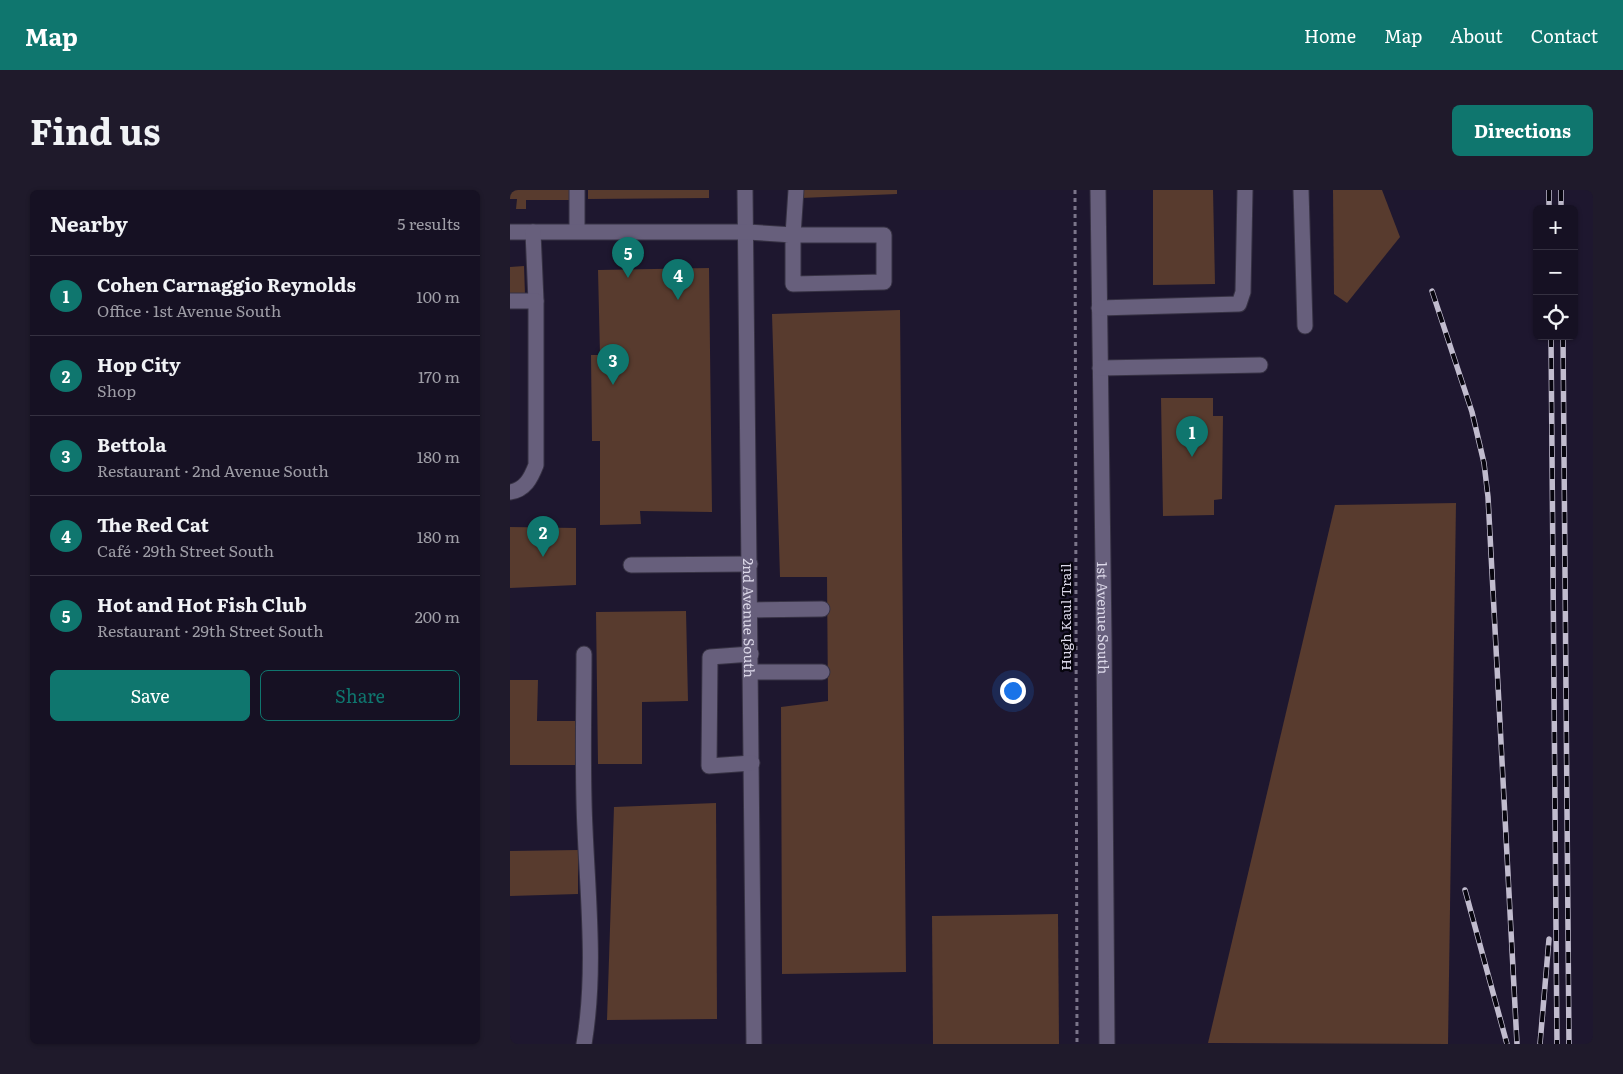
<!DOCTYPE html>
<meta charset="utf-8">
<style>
:root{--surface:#161123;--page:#1f1a2b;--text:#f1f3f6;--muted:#9e9da6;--line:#353141;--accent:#0f766e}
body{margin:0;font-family:Literata,serif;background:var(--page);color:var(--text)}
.controls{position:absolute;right:15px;top:15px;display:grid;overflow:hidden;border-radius:8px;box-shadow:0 1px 4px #0004}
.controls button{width:45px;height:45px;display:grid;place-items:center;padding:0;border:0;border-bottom:1px solid var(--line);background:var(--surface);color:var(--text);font:25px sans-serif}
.you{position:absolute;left:502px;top:500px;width:18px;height:18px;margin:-12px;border:4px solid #fff;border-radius:50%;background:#1a73e8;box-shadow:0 0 0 8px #1a73e833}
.badge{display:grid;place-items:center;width:32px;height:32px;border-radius:50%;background:var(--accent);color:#fff;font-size:16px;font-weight:700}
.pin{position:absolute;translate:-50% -41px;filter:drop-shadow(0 1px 2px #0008)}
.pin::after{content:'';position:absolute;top:26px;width:18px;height:15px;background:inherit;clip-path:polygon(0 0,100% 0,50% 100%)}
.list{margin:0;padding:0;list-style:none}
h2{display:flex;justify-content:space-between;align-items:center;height:65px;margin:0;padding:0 20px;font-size:21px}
h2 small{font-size:16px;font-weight:400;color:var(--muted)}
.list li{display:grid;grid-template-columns:32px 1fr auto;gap:15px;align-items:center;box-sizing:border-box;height:80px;padding:0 20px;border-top:1px solid var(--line)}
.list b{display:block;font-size:19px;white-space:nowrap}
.list p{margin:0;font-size:16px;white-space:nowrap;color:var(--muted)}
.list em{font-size:16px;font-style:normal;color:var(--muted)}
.actions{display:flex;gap:10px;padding:15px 20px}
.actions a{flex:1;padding:11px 0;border:1px solid var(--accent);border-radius:8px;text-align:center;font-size:18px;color:var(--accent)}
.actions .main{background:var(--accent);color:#fff}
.icon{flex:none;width:28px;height:28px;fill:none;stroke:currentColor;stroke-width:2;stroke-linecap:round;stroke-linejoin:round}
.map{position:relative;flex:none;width:1083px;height:854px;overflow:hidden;border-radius:8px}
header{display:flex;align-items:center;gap:30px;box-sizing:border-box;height:70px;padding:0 25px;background:var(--accent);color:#fff}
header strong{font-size:24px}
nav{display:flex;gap:28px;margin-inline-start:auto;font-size:18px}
.intro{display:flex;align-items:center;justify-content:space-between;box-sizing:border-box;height:120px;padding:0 30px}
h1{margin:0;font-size:35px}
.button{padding:12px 22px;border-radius:8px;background:var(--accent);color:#fff;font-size:18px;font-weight:700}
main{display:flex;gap:30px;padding:0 30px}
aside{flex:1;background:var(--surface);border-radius:8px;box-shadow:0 1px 4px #0004}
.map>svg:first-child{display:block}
</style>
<header>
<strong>Map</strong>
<nav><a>Home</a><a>Map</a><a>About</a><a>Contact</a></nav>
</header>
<div class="intro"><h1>Find us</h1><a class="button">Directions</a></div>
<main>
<aside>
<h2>Nearby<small>5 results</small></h2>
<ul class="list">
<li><span class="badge">1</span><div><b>Cohen Carnaggio Reynolds</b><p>Office · 1st Avenue South</p></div><em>100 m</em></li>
<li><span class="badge">2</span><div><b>Hop City</b><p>Shop</p></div><em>170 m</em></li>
<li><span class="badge">3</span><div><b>Bettola</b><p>Restaurant · 2nd Avenue South</p></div><em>180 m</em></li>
<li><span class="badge">4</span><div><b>The Red Cat</b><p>Café · 29th Street South</p></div><em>180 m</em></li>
<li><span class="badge">5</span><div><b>Hot and Hot Fish Club</b><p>Restaurant · 29th Street South</p></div><em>200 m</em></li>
</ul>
<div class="actions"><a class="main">Save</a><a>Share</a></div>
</aside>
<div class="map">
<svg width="1083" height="854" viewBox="0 0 1083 854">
<rect width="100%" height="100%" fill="#1e172f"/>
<g fill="#583b2e">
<polygon points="0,0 62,0 62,10 16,10 16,19 6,19 7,9 0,9"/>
<polygon points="78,0 199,0 199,8 78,9"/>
<polygon points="291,0 387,0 387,4 291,8"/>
<polygon points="643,0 703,0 705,94 643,95"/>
<polygon points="823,0 872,0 890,47 837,113 824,104"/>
<polygon points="14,76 15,105 0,106 0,77"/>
<polygon points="199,78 202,322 130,321 131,334 90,335 90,251 82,251 81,165 90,165 88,80"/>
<polygon points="390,120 396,782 272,784 271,517 318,511 317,387 270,387 262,124"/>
<polygon points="651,208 703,208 703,226 713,226 712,309 704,310 704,325 653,326"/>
<polygon points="946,313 938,854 698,853 825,315"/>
<polygon points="0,337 66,338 66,395 0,398"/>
<polygon points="176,421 178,511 132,512 132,574 88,574 86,422"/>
<polygon points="0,490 28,490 27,531 65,531 65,575 0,575"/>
<polygon points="206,613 207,829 97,830 104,617"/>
<polygon points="68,660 68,704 0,706 0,661"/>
<polygon points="548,724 549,854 423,854 422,726"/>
</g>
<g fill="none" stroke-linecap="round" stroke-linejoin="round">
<defs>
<g id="minor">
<path id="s1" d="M235,0L244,854"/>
<path id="s2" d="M588,0L594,449L597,854"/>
<polyline points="791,0 795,136"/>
<polyline points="67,41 67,0"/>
<polyline points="0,42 237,42 283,45 374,45 374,92 283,94 283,45 286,0"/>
<polyline points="23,42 26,111"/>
<path d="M0,111H26V275C21,288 15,300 0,302"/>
<polyline points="589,118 729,114 733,102 735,0"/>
<polyline points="590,178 750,175"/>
<polyline points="121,375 240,374"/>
<polyline points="240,420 312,419"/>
<polyline points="241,464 200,467 199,576 242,573"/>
<polyline points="241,482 312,482"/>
<path d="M74,854C86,782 78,710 75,639C72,581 74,522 74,464"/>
</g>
</defs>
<use href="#minor" stroke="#373244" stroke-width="17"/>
<polyline stroke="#7b758a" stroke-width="3" stroke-dasharray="4 4" stroke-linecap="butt" points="565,0 567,854"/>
<use href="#minor" stroke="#675f7c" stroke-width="15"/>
<defs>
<g id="rail">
<polyline points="1039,0 1039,19"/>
<polyline points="1051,0 1051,19"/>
<polyline points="922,101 962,222 974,273 978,307 1007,854"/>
<polyline points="1041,146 1047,854"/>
<polyline points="1053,146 1059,854"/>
<polyline points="955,700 997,854"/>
<polyline points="1030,854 1039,749"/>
</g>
</defs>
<use href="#rail" stroke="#c1bcce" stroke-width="5.5"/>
<use href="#rail" stroke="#07050e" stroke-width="4" stroke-dasharray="11" stroke-linecap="butt"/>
</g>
<g text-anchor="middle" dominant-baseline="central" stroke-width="4.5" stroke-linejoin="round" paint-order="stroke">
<g font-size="14" fill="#dcd8e9" stroke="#07050e">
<text stroke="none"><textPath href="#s1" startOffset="428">2nd Avenue South</textPath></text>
<text transform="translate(555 427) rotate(-90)">Hugh Kaul Trail</text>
<text stroke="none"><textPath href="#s2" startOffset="428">1st Avenue South</textPath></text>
</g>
</g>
</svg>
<div class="controls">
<button>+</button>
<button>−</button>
<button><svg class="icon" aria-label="locate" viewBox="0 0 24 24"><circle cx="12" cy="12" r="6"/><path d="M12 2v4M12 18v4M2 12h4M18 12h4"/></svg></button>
</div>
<div class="you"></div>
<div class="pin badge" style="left:682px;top:267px">1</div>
<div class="pin badge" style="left:33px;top:367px">2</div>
<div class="pin badge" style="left:103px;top:195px">3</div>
<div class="pin badge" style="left:168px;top:110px">4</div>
<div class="pin badge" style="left:118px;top:88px">5</div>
</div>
</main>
